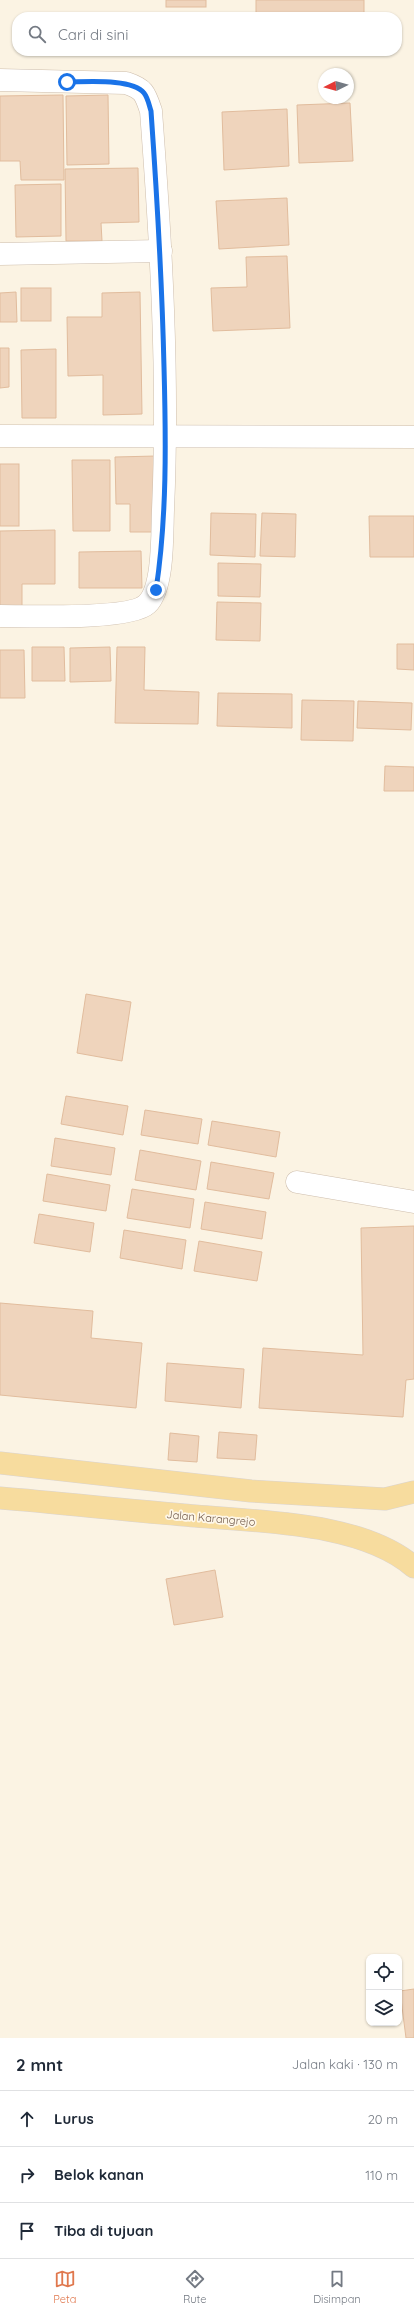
<!DOCTYPE html>
<html lang="id">
<meta charset="utf-8">
<style>
:root{--surface:#fff;--page:#f2f2f3;--text:#1f2937;--muted:#747a83;--line:#e0e1e3;--accent:#e0784e}
body{margin:0;font-family:Quicksand,sans-serif;background:var(--page);color:var(--text)}
.controls{position:absolute;right:12px;bottom:12px;display:grid;overflow:hidden;border-radius:8px;box-shadow:0 1px 3px #0004}
.controls button{width:36px;height:36px;display:grid;place-items:center;padding:0;border:0;border-bottom:1px solid var(--line);background:var(--surface);color:var(--text);font:20px sans-serif}
.compass{position:absolute;left:318px;top:68px;width:36px;height:36px;border-radius:50%;background:var(--surface);box-shadow:0 1px 3px #0004;rotate:265deg}
.stop{position:absolute;width:12px;height:12px;margin:-9px;border:3px solid #1a73e8;border-radius:50%;background:#fff}
.stop.end{background:#1a73e8;border-color:#fff;box-shadow:0 1px 4px #0008}
.list{margin:0;padding:0;list-style:none}
h2{display:flex;justify-content:space-between;align-items:center;height:52px;margin:0;padding:0 16px;font-size:17px}
h2 small{font-size:13px;font-weight:400;color:var(--muted)}
.list li{display:grid;grid-template-columns:26px 1fr auto;gap:12px;align-items:center;box-sizing:border-box;height:56px;padding:0 16px;border-top:1px solid var(--line)}
.list b{display:block;font-size:15px;white-space:nowrap}
.list em{font-size:13px;font-style:normal;color:var(--muted)}
.icon{flex:none;width:22px;height:22px;fill:none;stroke:currentColor;stroke-width:2;stroke-linecap:round;stroke-linejoin:round}
.map{position:relative;flex:none;width:414px;height:2038px;overflow:hidden}
.search{position:absolute;background:var(--surface);box-shadow:0 1px 3px #0004;left:12px;right:12px;top:12px;height:44px;display:flex;align-items:center;gap:10px;box-sizing:border-box;padding:0 14px;border-radius:16px;color:var(--muted);font-size:15px}
.sheet{height:220px;background:var(--surface)}
nav{display:flex;justify-content:space-around;align-items:center;box-sizing:border-box;height:56px;border-top:1px solid var(--line);background:var(--surface);font-size:11px;color:var(--muted)}
nav a{display:grid;justify-items:center;gap:2px}
nav .on{color:var(--accent)}
.map>svg:first-child{display:block}
</style>
<div class="map">
<svg width="414" height="2038" viewBox="0 0 414 2038">
<rect width="100%" height="100%" fill="#fbf3e3"/>
<g fill="#efd4bc" stroke="#e1bc9d">
<rect x="166" y="0" width="40" height="7"/>
<polygon points="256,0 364,0 364,17 218,17 256,15"/>
<polygon points="63,95 64,180 21,180 20,161 0,161 0,96"/>
<polygon points="108,95 109,164 67,165 66,96"/>
<polygon points="350,103 353,161 299,163 297,105"/>
<polygon points="287,109 289,166 224,170 222,112"/>
<polygon points="138,168 139,222 101,223 102,241 66,241 65,169"/>
<polygon points="61,184 61,236 16,237 15,185"/>
<polygon points="287,198 289,245 219,249 216,201"/>
<polygon points="287,256 290,328 213,331 211,288 247,287 246,257"/>
<rect x="21" y="288" width="30" height="33"/>
<polygon points="16,292 17,322 0,322 0,293"/>
<polygon points="140,292 142,414 103,415 103,375 68,376 67,317 102,317 102,293"/>
<polygon points="0,348 9,348 9,387 0,388"/>
<polygon points="56,349 56,418 22,418 21,350"/>
<polygon points="156,456 157,532 130,532 130,504 116,504 115,457"/>
<polygon points="72,460 110,460 110,531 73,531"/>
<rect x="0" y="464" width="19" height="62"/>
<polygon points="211,513 256,514 255,557 210,555"/>
<polygon points="262,513 296,514 295,557 260,556"/>
<polygon points="369,516 414,516 414,557 370,557"/>
<polygon points="55,530 55,584 22,584 22,606 0,607 0,531"/>
<polygon points="141,551 142,588 79,588 79,552"/>
<polygon points="218,563 261,564 260,597 218,596"/>
<polygon points="217,602 261,603 260,641 216,640"/>
<polygon points="397,644 414,644 414,670 397,669"/>
<polygon points="32,647 64,647 65,681 32,681"/>
<polygon points="110,647 111,681 70,682 70,648"/>
<polygon points="117,647 145,647 144,690 199,692 198,724 115,723"/>
<polygon points="0,650 24,650 25,698 0,698"/>
<polygon points="218,693 292,694 292,728 217,726"/>
<polygon points="302,700 354,701 353,741 301,740"/>
<polygon points="358,701 412,703 411,730 357,728"/>
<polygon points="385,766 414,767 414,791 384,791"/>
<polygon points="86,994 131,1002 122,1061 77,1053"/>
<polygon points="66,1096 128,1106 123,1135 61,1124"/>
<polygon points="145,1110 202,1119 198,1144 141,1135"/>
<polygon points="212,1121 280,1132 276,1157 208,1145"/>
<polygon points="55,1138 115,1148 111,1175 51,1166"/>
<polygon points="140,1150 201,1161 196,1190 135,1180"/>
<polygon points="211,1162 274,1173 269,1199 207,1189"/>
<polygon points="47,1174 110,1185 106,1211 43,1201"/>
<polygon points="132,1189 194,1199 190,1228 127,1218"/>
<polygon points="205,1202 266,1212 262,1239 201,1229"/>
<polygon points="39,1214 94,1223 90,1252 34,1243"/>
<polygon points="414,1226 414,1379 406,1380 403,1417 259,1408 263,1348 363,1355 361,1228"/>
<polygon points="124,1230 186,1240 182,1269 120,1258"/>
<polygon points="199,1241 262,1252 257,1281 194,1271"/>
<polygon points="0,1303 93,1311 91,1338 142,1343 136,1408 0,1395"/>
<polygon points="167,1363 244,1369 241,1408 165,1401"/>
<polygon points="219,1432 257,1435 255,1460 217,1458"/>
<polygon points="170,1433 199,1436 197,1462 168,1460"/>
<polygon points="215,1570 223,1617 174,1625 166,1579"/>
<polygon points="414,1989 414,2038 406,2038 400,1991"/>
</g>
<g fill="none" stroke-linecap="round" stroke-linejoin="round">
<defs>
<g id="minor">
<path d="M0,80L126,83C144,89 145,93 151,111C161,243 169,376 163,510C162,533 164,588 147,604C130,620 28,616 0,616"/>
<polyline points="0,254 161,251"/>
<polyline points="0,436 414,437"/>
<polyline points="297,1182 414,1202"/>
</g>
<g id="primary">
<polyline points="0,1463 251,1491 385,1499 414,1492"/>
<path d="M0,1498C61,1503 123,1510 184,1515C253,1522 360,1520 414,1567"/>
</g>
</defs>
<use href="#minor" stroke="#cebead" stroke-width="23"/>
<use href="#primary" stroke="#dad4d0" stroke-width="23"/>
<use href="#minor" stroke="#fff" stroke-width="22"/>
<use href="#primary" stroke="#f7dc9e" stroke-width="22"/>
</g>
<g fill="none" stroke-linecap="round" stroke-linejoin="round">
<path stroke="#1a73e8" stroke-width="5" d="M67,82C86,82 132,78 144,93C148,98 149,105 151,111C157,196 162,281 164,367C166,441 167,517 156,590"/>
</g>
<g text-anchor="middle" dominant-baseline="central" stroke-width="3.5" stroke-linejoin="round" paint-order="stroke">
<g font-size="11" fill="#725b4a" stroke="#fef7e9">
<text transform="translate(211 1518) rotate(5)">Jalan Karangrejo</text>
</g>
</g>
</svg>
<div class="controls">
<button><svg class="icon" aria-label="locate" viewBox="0 0 24 24"><circle cx="12" cy="12" r="6"/><path d="M12 2v4M12 18v4M2 12h4M18 12h4"/></svg></button>
<button><svg class="icon" aria-label="layers" viewBox="0 0 24 24"><path d="M12 4l9 5-9 5-9-5zM3 14l9 5 9-5"/></svg></button>
</div>
<svg class="compass" viewBox="-18 -18 36 36"><path d="M0-13l5 13h-10z" fill="#e53935"/><path d="M0 13l5-13h-10z" fill="#747a83"/></svg>
<div class="stop" style="left:67px;top:82px"></div>
<div class="stop end" style="left:156px;top:590px"></div>
<div class="search"><svg class="icon" aria-label="search" viewBox="0 0 24 24"><circle cx="10" cy="10" r="6"/><path d="M15 15l6 6"/></svg>Cari di sini</div>
</div>
<section class="sheet">
<h2>2 mnt<small>Jalan kaki · 130 m</small></h2>
<ul class="list">
<li><svg class="icon" aria-label="ahead" viewBox="0 0 24 24"><path d="M12 20V5M6 11l6-6 6 6"/></svg><div><b>Lurus</b></div><em>20 m</em></li>
<li><svg class="icon" aria-label="right" viewBox="0 0 24 24"><path d="M7 20v-9h11M14 6l5 5-5 5"/></svg><div><b>Belok kanan</b></div><em>110 m</em></li>
<li><svg class="icon" aria-label="arrive" viewBox="0 0 24 24"><path d="M6 21V4h12l-3 4 3 4H6"/></svg><div><b>Tiba di tujuan</b></div></li>
</ul>
</section>
<nav>
<a class="on"><svg class="icon" aria-label="map" viewBox="0 0 24 24"><path d="M3 6l6-2 6 2 6-2v14l-6 2-6-2-6 2zM9 4v14M15 6v14"/></svg>Peta</a>
<a><svg class="icon" aria-label="directions" viewBox="0 0 24 24"><path d="M12 3l9 9-9 9-9-9zM9 14v-3h6M13 9l2 2-2 2"/></svg>Rute</a>
<a><svg class="icon" aria-label="saved" viewBox="0 0 24 24"><path d="M7 4h10v16l-5-4-5 4z"/></svg>Disimpan</a>
</nav>
